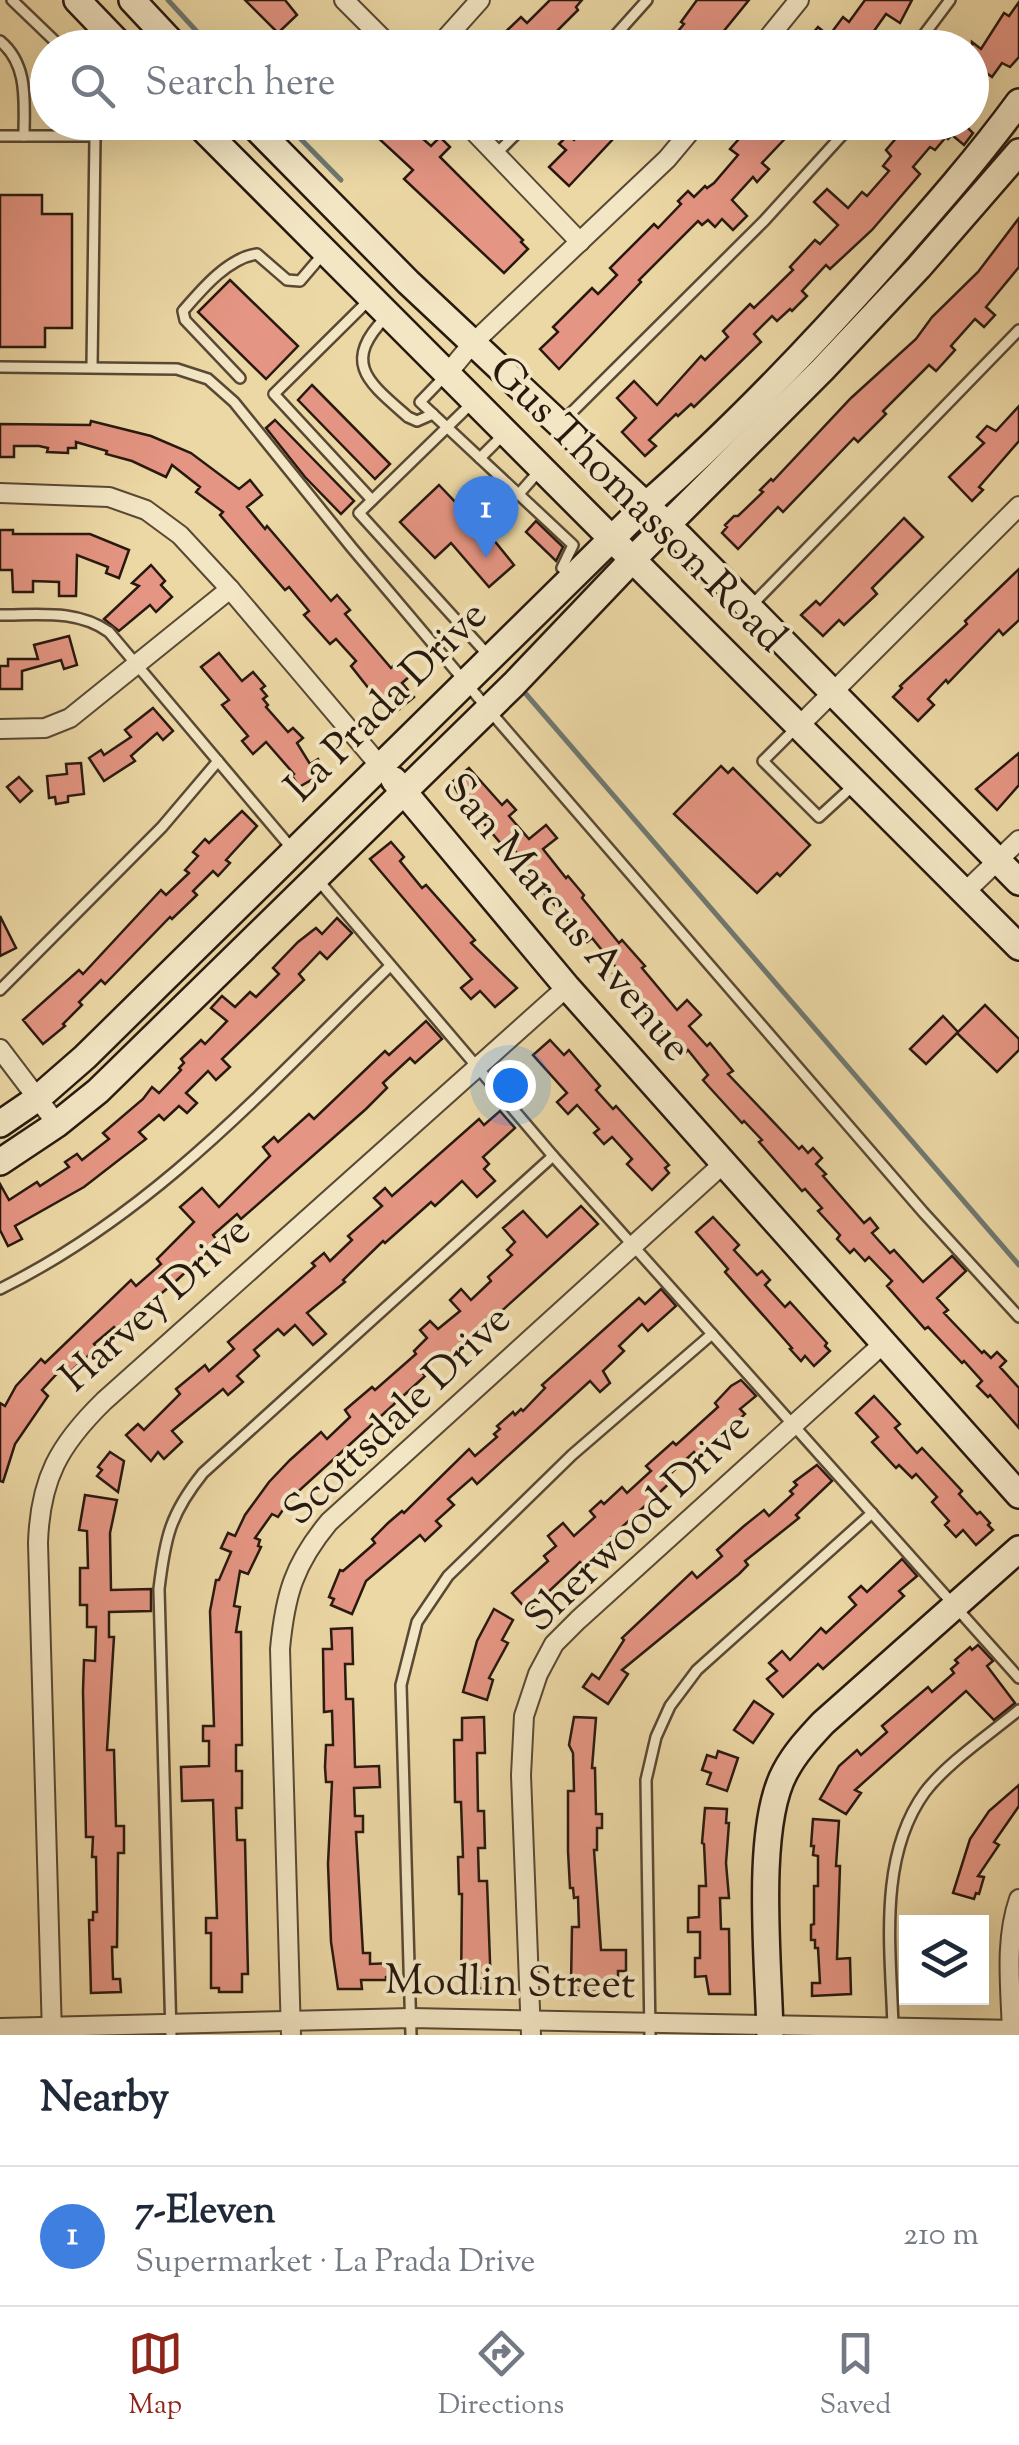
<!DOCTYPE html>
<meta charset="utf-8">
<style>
:root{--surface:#fff;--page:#f2f2f3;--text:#1f2937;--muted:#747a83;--line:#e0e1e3;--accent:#8f2418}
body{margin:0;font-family:"Sorts Mill Goudy",serif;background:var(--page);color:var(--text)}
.controls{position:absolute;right:30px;bottom:30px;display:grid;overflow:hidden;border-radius:0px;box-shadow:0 10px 40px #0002}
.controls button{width:90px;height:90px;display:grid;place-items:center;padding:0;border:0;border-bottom:2px solid var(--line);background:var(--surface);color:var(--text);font:50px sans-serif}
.you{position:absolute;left:510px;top:1085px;width:35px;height:35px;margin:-25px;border:8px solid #fff;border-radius:50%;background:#1a73e8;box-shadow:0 0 0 15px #1a73e833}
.badge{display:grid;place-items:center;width:65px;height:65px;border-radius:50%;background:var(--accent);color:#fff;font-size:32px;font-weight:700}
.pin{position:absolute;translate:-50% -82px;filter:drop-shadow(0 2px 5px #0008)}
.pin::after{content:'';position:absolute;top:52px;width:35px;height:30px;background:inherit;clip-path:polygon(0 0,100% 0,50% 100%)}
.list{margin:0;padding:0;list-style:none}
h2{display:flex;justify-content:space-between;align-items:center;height:130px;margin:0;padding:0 40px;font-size:42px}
h2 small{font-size:32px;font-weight:400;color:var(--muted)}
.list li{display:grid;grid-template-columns:65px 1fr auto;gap:30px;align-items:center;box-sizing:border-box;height:140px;padding:0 40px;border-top:2px solid var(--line)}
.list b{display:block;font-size:38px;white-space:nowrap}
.list p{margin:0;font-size:32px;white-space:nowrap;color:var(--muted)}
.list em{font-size:32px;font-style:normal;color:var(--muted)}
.icon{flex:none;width:55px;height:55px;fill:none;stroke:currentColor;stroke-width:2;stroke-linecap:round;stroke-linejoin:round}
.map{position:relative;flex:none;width:1019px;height:2035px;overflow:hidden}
.search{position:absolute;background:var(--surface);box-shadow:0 10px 40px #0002;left:30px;right:30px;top:30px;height:110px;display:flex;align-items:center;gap:25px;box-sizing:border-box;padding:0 35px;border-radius:55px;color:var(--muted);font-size:38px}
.sheet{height:270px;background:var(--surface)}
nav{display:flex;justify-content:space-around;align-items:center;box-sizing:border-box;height:140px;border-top:2px solid var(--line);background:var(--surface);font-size:28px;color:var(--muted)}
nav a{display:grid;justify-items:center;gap:5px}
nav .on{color:var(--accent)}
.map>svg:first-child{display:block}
</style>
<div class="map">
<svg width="1019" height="2035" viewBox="0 0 1019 2035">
<rect width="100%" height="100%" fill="#ecd8a5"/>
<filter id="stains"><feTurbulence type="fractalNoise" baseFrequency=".002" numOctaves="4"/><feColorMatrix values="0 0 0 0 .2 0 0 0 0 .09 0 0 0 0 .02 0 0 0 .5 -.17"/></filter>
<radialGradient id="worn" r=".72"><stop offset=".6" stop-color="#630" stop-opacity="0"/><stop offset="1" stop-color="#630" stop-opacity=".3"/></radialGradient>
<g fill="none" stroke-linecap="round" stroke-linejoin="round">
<g stroke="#6f7871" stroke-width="5">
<polyline points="168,0 212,48"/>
<polyline points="284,122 341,180"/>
<polyline points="526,694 1019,1265"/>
</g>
</g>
<g fill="#e59583" stroke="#28190f" stroke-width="2.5">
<polygon points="245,0 285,0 297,15 278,33"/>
<polygon points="550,0 582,0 576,7 578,10 551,37 546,32 530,48 494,48 501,40 499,38 521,17 527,23"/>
<polygon points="697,0 749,0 710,48 664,48 684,24 681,22"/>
<polygon points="865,0 912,0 900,23 886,14 862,48 818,48 808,39 818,27 829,36 843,17 849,22"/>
<polygon points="1019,2 1019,57 1010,67 1002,63 992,77 988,74 972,96 972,42 981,49 1004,13 1009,16"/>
<polygon points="361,122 404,122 431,146 440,137 450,147 440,157 523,240 521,242 528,249 504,273 404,179 413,170"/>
<polygon points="592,122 629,122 569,186 549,167 566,150 559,144 569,134 574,140"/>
<polygon points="754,122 787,122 794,129 762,163 769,169 757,182 753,177 732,200 747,216 733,230 722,219 715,227 708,220 702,225 698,221 639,280 641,282 627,297 559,369 540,349 558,332 553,327 592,288 598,294 617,275 610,268 654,224 658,228 681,204 678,201 688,191 694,197 705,186 707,188 714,183 738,155 730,149"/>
<polygon points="910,122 962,122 973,133 964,145 952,135 948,139 946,137 935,150 930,147 913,167 920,174 872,230 830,269 826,265 802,291 807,296 792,311 790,309 777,321 772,316 754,334 761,342 694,407 691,404 678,416 676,414 649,440 656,446 645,456 622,432 636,418 617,398 634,381 657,405 701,356 705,360 728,337 723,331 750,304 754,308 793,270 790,267 815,240 820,244 838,225 814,202 827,189 848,208 862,192 867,196 889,171 883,166 891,156 886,150"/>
<polygon points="0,195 42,195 42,214 72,214 72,328 45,328 45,347 0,347"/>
<polygon points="1019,218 1019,267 986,307 995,315 984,327 975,319 951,346 955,350 936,371 929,365 883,411 886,414 858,442 854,438 783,512 778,507 738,549 722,533 727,527 725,525 734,516 738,516 763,492 760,490 771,479 773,481 851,398 916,339 932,317 978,272"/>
<polygon points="230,280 298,346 266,379 198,312"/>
<polygon points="312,385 390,464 375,479 298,400"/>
<polygon points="1019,406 1019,441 979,487 983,490 972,501 949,477 984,443 977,437 987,426 996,431"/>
<polygon points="275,420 354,501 341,514 305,477 266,428"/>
<polygon points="91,421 151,436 191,453 239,489 250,480 262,495 247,507 265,529 267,526 331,601 337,595 350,610 345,614 391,668 398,662 410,676 402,683 414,697 396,712 386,700 381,704 351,666 356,661 336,639 330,644 304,615 309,611 289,587 285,590 220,515 223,512 196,492 200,487 172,465 166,477 132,461 106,454 107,451 76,442 76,448 68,448 68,453 47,452 48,448 39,446 14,446 14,457 0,457 0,424 90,425"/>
<polygon points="439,485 482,530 484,528 514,565 489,587 451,543 435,558 400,522"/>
<polygon points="904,518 923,537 872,588 877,594 844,625 839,620 823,636 801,615 816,601 820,605"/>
<polygon points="536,521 563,547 556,561 526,532"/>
<polygon points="0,530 13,530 13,534 90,534 129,550 119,578 106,573 108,567 77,555 76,596 59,596 59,582 33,581 33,592 13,592 12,570 0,570"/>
<polygon points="151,565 165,581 161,585 172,597 156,612 150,605 119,631 104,619 139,586 132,583"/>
<polygon points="1019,569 1019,620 1003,635 999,630 948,683 946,680 928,699 934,705 918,721 893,697 902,688 900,686 967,624 965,621"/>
<polygon points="69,636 77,665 64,669 61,660 22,671 22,689 0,689 0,666 8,666 8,659 38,659 34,645"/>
<polygon points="219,653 242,681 253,672 265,686 261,689 267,696 263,699 268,705 266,707 288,732 293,728 303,738 297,743 310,764 318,759 325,772 299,787 292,776 294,774 266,742 253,754 242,741 248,736 222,705 229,700 201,667"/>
<polygon points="153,708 173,731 163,740 157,733 131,756 135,761 104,781 89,758 101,750 104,755 131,737 125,730"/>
<polygon points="1019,753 1019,785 997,810 976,789"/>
<polygon points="81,763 84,794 68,796 68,802 56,804 55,797 49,798 47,776 67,774 66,764"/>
<polygon points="721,766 728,773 733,768 810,845 780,876 777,873 757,893 674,814"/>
<polygon points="469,768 502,805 507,800 516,810 509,816 529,839 546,825 557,838 543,849 566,878 568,876 584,895 582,898 619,943 622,940 645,966 642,968 677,1010 687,1000 701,1015 689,1026 707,1046 710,1043 733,1071 728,1074 799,1149 802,1146 808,1153 813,1148 822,1158 816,1164 826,1174 823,1176 864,1223 870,1218 878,1228 872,1233 890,1253 894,1250 923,1282 952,1256 966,1271 937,1298 948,1310 944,1313 982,1353 984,1351 991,1358 997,1352 1006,1361 1000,1367 1019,1388 1019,1428 990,1395 988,1397 977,1386 982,1381 964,1361 962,1363 928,1327 925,1329 887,1286 892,1281 869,1257 865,1261 854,1249 850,1253 837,1239 840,1235 818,1211 822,1208 805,1189 802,1191 759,1142 762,1140 744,1121 742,1123 710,1088 703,1080 708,1075 688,1050 684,1054 647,1014 613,974 618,970 592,938 587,942 540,888 543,886 508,842 503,846 458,793 452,782"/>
<polygon points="19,777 32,791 20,802 7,787"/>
<polygon points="242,811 257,826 226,860 230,863 218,876 213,871 193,891 197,895 172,919 170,917 105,984 101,980 79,1002 82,1005 63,1024 65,1026 43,1044 23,1020 79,970 83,974 161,890 166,895 189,873 185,870 198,856 193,852 205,839 209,843"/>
<polygon points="391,842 404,857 400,861 422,888 426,885 475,940 471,943 517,988 495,1007 480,991 471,999 461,988 472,979 370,859"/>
<polygon points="0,916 16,948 0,956"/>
<polygon points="337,918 352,933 327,959 320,952 299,974 304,980 222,1059 230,1067 216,1080 208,1071 186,1093 197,1103 187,1113 179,1106 164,1120 159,1115 139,1132 146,1139 84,1187 15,1226 22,1239 8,1246 0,1230 0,1184 9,1200 37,1182 40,1186 69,1167 65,1162 77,1154 82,1160 109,1139 103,1133 143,1099 152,1087 159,1093 181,1070 179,1068 184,1063 181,1059 201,1040 205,1044 227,1021 211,1008 222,996 235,1007 250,992 256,997 279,974 273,968 298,942 316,928 322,934"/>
<polygon points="985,1005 1019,1039 1019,1050 997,1072 957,1033 926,1064 910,1049 943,1016 958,1032"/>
<polygon points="426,1021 442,1039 415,1063 410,1058 383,1083 387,1088 366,1109 241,1219 237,1214 213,1235 218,1242 176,1281 117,1331 114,1327 94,1344 97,1348 70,1372 64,1366 42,1390 48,1396 15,1444 3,1482 0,1481 0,1403 5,1406 16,1386 41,1359 45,1363 131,1280 136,1286 161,1264 157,1259 194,1222 180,1207 202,1188 219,1207 270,1156 263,1147 274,1137 278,1142 309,1114 314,1119 385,1051 389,1055"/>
<polygon points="550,1040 564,1055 569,1050 600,1086 596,1090 613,1109 616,1106 669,1165 665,1168 669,1173 652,1190 627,1164 632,1159 612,1137 604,1144 594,1133 599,1129 577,1105 568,1114 557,1102 567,1093 533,1055"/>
<polygon points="500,1111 515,1128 483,1157 489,1164 484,1169 495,1181 477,1197 462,1181 435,1206 431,1202 385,1243 383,1241 343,1280 345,1282 307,1313 326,1334 313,1345 295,1325 284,1335 278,1329 254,1350 259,1356 237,1376 243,1382 228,1395 223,1389 172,1431 182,1442 164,1459 158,1452 151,1461 126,1435 138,1424 144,1430 180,1394 176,1389 205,1365 209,1371 234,1349 228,1342 315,1266 312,1263 324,1253 330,1261 352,1240 348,1236 382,1206 374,1198 385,1188 392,1196 479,1119 484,1125"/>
<polygon points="581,1206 598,1224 446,1361 441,1356 422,1372 425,1376 292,1497 278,1517 272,1514 255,1538 260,1540 258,1546 261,1547 248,1574 240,1571 234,1606 240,1607 236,1632 241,1632 242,1745 236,1745 236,1771 242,1771 242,1808 236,1808 237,1840 245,1840 248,1974 242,1974 242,1992 219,1992 219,1988 211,1988 211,1933 206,1933 206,1918 217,1918 213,1800 182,1801 181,1767 209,1766 209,1741 203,1741 203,1726 214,1726 210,1611 216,1580 219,1580 231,1552 221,1548 228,1533 235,1536 245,1515 269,1482 290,1460 321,1432 327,1439 350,1417 345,1410 372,1387 375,1390 416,1354 414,1351 427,1338 420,1330 430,1321 438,1329 460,1311 450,1300 461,1289 471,1300 491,1281 488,1277 512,1255 507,1250 515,1242 503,1228 523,1211 547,1237"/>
<polygon points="713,1217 739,1245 734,1250 757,1275 762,1271 770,1280 765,1285 785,1307 790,1302 827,1343 825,1346 830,1351 814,1366 805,1356 801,1361 790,1349 792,1348 725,1272 728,1269 696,1232"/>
<polygon points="661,1289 676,1306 648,1331 642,1324 619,1346 624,1351 603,1371 610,1383 600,1392 590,1381 477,1484 472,1478 448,1499 454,1505 436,1521 441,1526 425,1541 420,1535 366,1581 352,1614 331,1605 334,1599 329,1597 340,1570 343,1571 375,1543 372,1539 388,1523 402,1511 404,1513 469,1449 475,1456 497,1437 494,1434 500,1429 497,1426 513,1412 515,1415 521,1409 523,1411 545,1388 542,1385 639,1298 645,1304"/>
<polygon points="741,1380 756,1396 740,1409 745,1414 699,1457 694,1452 670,1474 674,1479 594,1553 597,1557 585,1568 580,1562 528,1611 512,1593 548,1561 544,1556 556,1546 548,1536 563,1523 574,1536 595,1517 590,1511 601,1501 604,1504 622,1487 627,1493 651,1471 646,1466 673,1442 676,1445 718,1407 715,1403 731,1386"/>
<polygon points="874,1396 900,1424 895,1428 917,1453 922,1448 962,1491 959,1494 977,1514 980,1512 990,1523 988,1525 993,1530 976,1545 963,1530 956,1537 945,1525 949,1521 932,1502 937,1497 916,1474 912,1478 899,1465 896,1468 872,1442 878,1437 856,1413"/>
<polygon points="110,1452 124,1461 118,1492 97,1476 102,1470 98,1467"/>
<polygon points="817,1465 832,1481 796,1515 799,1518 745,1561 748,1565 739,1574 622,1670 628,1674 608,1704 583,1687 592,1674 599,1679 624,1640 622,1638 692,1572 697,1578 722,1556 717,1550 744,1526 764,1510 769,1516 793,1494 790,1491 797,1485 794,1482"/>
<polygon points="85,1495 117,1500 110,1533 111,1590 151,1589 151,1611 109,1612 109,1637 114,1637 107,1750 114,1750 116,1826 124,1826 124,1853 118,1853 117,1947 112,1947 113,1979 120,1979 121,1992 91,1993 89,1920 93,1920 93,1912 97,1912 96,1857 92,1857 93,1837 86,1837 83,1691 84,1660 95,1661 96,1627 87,1627 87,1605 80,1605 80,1568 88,1568 87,1531 79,1530"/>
<polygon points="902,1559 917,1576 899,1591 904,1596 823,1669 818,1664 783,1697 767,1679 777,1671 769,1663 782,1651 790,1660 821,1628 826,1633 856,1605 849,1597 861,1586 867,1592"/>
<polygon points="494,1609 513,1620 502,1640 508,1643 489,1678 493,1680 487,1700 463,1692 477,1641"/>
<polygon points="352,1628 353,1664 345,1664 346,1699 353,1699 355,1767 379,1766 380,1787 354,1788 355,1816 363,1816 363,1832 356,1832 363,1953 370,1953 370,1964 393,1963 393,1976 386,1977 386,1980 361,1980 362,1989 338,1989 331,1942 328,1864 332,1782 326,1782 325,1767 326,1745 333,1745 332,1711 324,1712 323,1649 332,1649 331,1629"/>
<polygon points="978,1645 993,1661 987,1666 1015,1703 994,1720 966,1691 855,1790 861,1793 846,1814 820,1799 839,1766 857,1750 861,1755 887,1732 882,1726 928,1687 932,1692 954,1673 951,1669 958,1663 955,1660 970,1647 972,1650"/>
<polygon points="754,1701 773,1714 753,1743 734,1730"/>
<polygon points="484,1717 485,1753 477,1753 478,1811 484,1811 485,1848 478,1848 479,1881 487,1881 491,1988 461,1989 462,1894 459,1894 458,1857 463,1857 461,1802 455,1802 454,1740 462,1740 462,1718"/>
<polygon points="574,1717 596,1718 592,1768 595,1768 596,1814 602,1814 602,1828 597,1828 597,1850 594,1850 601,1950 626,1950 626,1971 618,1971 618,1986 597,1986 597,1991 576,1991 576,1984 571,1984 572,1927 579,1927 578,1897 574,1898 573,1888 570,1888 568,1851 568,1791 574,1791 573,1753 569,1745"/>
<polygon points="718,1751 738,1758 727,1791 707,1784 711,1773 702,1770 707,1755 716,1758"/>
<polygon points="1019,1785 1019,1806 994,1842 999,1845 978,1876 984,1877 979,1894 976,1893 974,1899 953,1893 970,1839 989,1811"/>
<polygon points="705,1808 727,1809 726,1823 729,1823 726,1863 729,1898 720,1898 721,1929 729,1929 730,1994 709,1994 706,1976 695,1977 695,1958 700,1958 700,1932 688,1932 688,1918 699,1917 699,1886 706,1886 704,1844 702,1843"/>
<polygon points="813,1819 839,1821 836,1866 840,1866 837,1959 850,1958 851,1994 812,1996 812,1983 820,1983 818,1948 815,1948 815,1940 811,1940 811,1925 814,1924 814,1886 818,1886 818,1856 813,1855 814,1846 811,1846"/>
</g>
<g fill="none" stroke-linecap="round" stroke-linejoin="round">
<defs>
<g id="lane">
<polyline points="12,0 62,48"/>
<path d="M0,41C29,65 24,102 24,136"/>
<polyline points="604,48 647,0"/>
<polyline points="914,48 950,0"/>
<polyline points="0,136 95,136 123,122"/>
<polyline points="496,154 528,122"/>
<polyline points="369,300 274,394 372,500"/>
<path d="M386,317C341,363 368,382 408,417L417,421L433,414"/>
<polyline points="0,367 177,369 208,379 234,402 352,548 488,709 923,1212 1019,1317"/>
<polyline points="92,367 95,136"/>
<polyline points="445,376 420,402 573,545 562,568 572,577"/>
<path d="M240,378L185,320L183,311C202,289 228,258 257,254L287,280L300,281L323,254"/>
<polyline points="472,403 359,513 488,655"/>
<polyline points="562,422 764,221 854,122"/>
<polyline points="480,458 504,434"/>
<polyline points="518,495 540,470"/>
<polyline points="750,607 1019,330"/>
<path d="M0,615C38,615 77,609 109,632L293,850"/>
<polyline points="797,727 763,761 819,817 854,785"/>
<polyline points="318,880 553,1156 1019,1678"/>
<polyline points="0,990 162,827 218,761"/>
<path d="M0,1289C157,1211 267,1086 390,966"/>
<path d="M893,2027C891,1951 877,1858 925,1792C947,1763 990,1734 1019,1710"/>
<path d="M171,2035L159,1589C165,1538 170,1514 203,1473L553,1156"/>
<polyline points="411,2035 401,1685 417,1622 448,1576 572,1455 712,1334"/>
<polyline points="650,2035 646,1780 656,1737 670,1706 697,1670 872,1513"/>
</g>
<g id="street">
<polyline points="344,0 392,48"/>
<polyline points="437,48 480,0"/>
<polyline points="760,48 799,0"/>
<polyline points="465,122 580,242"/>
<polyline points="447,374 472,344 667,159 698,122"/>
<polyline points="0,493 109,497 146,510 180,535 230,589 381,767"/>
<polyline points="799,726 1019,506"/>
<polyline points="0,729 45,728 70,718 230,589"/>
<polyline points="964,893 1019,840"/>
<polyline points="0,1049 57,1124"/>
<polyline points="0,2028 411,2018 1019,2030"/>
<path d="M52,2035L38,1543C40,1479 59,1445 104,1401L567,987"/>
<path d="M291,2035L280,1649C285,1595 294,1564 329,1522L723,1164"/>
<polyline points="531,2035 521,1775 524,1716 538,1674 554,1644 578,1620 883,1344"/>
<path d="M1012,2035C1011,1990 1004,1942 1019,1899"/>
</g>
<g id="secondary">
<polyline points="77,0 123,48"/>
<polyline points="132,0 177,48"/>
<polyline points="196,122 1019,947"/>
<polyline points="250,122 408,282 680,537 1019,882"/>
<polyline points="394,780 567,987 1019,1495"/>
<path d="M0,1124L38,1098L85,1057L646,505C733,429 811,347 887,261C933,209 978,158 1019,102"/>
<polyline points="0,1162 57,1124 98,1091 514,684 634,558 822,370 919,267 1019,152"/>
<path d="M770,2035C769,1967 754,1829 785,1772C795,1753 809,1738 823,1723L1019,1549"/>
</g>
</defs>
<use href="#lane" stroke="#594934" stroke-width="14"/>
<use href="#street" stroke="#594934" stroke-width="22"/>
<use href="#secondary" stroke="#28190f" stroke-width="30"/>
<use href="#lane" stroke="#f3e6c4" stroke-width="9"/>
<use href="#street" stroke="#f3e6c4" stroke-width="18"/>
<use href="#secondary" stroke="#f3e6c4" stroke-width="25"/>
</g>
<g text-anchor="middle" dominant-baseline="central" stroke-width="8" stroke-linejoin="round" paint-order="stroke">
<g font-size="42" fill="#28190f" stroke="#f3e6c4">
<text transform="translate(636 506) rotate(45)">Gus Thomasson Road</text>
<text transform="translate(388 703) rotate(-45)">La Prada Drive</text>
<text transform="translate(565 919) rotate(50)">San Marcus Avenue</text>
<text transform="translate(157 1306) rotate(-42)">Harvey Drive</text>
<text transform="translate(399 1417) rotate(-44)">Scottsdale Drive</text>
<text transform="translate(639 1524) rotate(-44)">Sherwood Drive</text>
<text transform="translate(510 1985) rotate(1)">Modlin Street</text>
</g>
</g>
<rect width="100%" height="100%" filter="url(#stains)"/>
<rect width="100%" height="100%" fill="url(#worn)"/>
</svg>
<div class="controls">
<button><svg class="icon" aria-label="layers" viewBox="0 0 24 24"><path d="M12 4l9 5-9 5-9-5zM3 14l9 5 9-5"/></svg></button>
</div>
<div class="you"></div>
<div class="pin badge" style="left:486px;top:558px;background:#3f7fe0">1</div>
<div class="search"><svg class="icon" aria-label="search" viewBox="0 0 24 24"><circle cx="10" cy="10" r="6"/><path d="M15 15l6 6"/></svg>Search here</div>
</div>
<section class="sheet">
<h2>Nearby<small></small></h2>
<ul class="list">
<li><span class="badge" style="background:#3f7fe0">1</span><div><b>7-Eleven</b><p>Supermarket · La Prada Drive</p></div><em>210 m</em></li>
</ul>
</section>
<nav>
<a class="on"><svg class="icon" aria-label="map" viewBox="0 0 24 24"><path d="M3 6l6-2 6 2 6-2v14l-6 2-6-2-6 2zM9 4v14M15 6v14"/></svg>Map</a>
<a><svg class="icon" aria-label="directions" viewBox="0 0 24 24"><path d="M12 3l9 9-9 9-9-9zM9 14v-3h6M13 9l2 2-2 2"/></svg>Directions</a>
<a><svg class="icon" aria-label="saved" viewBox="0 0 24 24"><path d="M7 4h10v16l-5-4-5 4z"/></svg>Saved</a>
</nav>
